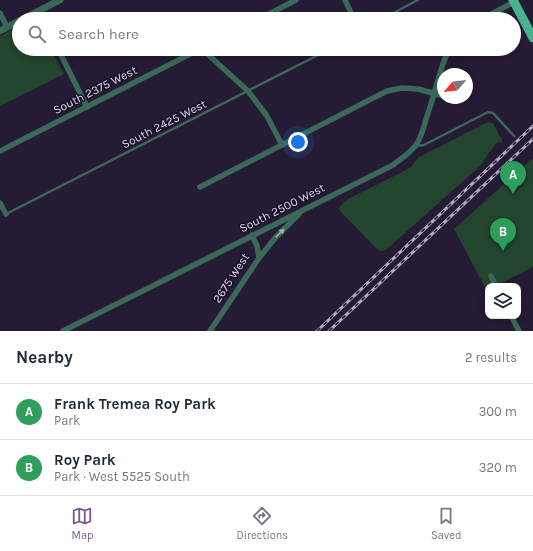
<!DOCTYPE html>
<meta charset="utf-8">
<style>
:root{--surface:#fff;--page:#f6f6f7;--text:#1f2937;--muted:#747a83;--line:#e0e1e3;--accent:#7b568f}
body{margin:0;font-family:Karla,sans-serif;background:var(--page);color:var(--text)}
.controls{position:absolute;right:12px;bottom:12px;display:grid;overflow:hidden;border-radius:8px;box-shadow:0 2px 10px #0003}
.controls button{width:36px;height:36px;display:grid;place-items:center;padding:0;border:0;border-bottom:1px solid var(--line);background:var(--surface);color:var(--text);font:20px sans-serif}
.compass{position:absolute;left:437px;top:68px;width:36px;height:36px;border-radius:50%;background:var(--surface);box-shadow:0 2px 10px #0003;rotate:243deg}
.you{position:absolute;left:298px;top:142px;width:14px;height:14px;margin:-10px;border:3px solid #fff;border-radius:50%;background:#1a73e8;box-shadow:0 0 0 6px #1a73e833}
.badge{display:grid;place-items:center;width:26px;height:26px;border-radius:50%;background:var(--accent);color:#fff;font-size:13px;font-weight:700}
.pin{position:absolute;translate:-50% -33px;filter:drop-shadow(0 1px 2px #0008)}
.pin::after{content:'';position:absolute;top:21px;width:14px;height:12px;background:inherit;clip-path:polygon(0 0,100% 0,50% 100%)}
.list{margin:0;padding:0;list-style:none}
h2{display:flex;justify-content:space-between;align-items:center;height:52px;margin:0;padding:0 16px;font-size:17px}
h2 small{font-size:13px;font-weight:400;color:var(--muted)}
.list li{display:grid;grid-template-columns:26px 1fr auto;gap:12px;align-items:center;box-sizing:border-box;height:56px;padding:0 16px;border-top:1px solid var(--line)}
.list b{display:block;font-size:15px;white-space:nowrap}
.list p{margin:0;font-size:13px;white-space:nowrap;color:var(--muted)}
.list em{font-size:13px;font-style:normal;color:var(--muted)}
.icon{flex:none;width:22px;height:22px;fill:none;stroke:currentColor;stroke-width:2;stroke-linecap:round;stroke-linejoin:round}
.map{position:relative;flex:none;width:533px;height:331px;overflow:hidden}
.search{position:absolute;background:var(--surface);box-shadow:0 2px 10px #0003;left:12px;right:12px;top:12px;height:44px;display:flex;align-items:center;gap:10px;box-sizing:border-box;padding:0 14px;border-radius:22px;color:var(--muted);font-size:15px}
.sheet{height:164px;background:var(--surface)}
nav{display:flex;justify-content:space-around;align-items:center;box-sizing:border-box;height:56px;border-top:1px solid var(--line);background:var(--surface);font-size:11px;color:var(--muted)}
nav a{display:grid;justify-items:center;gap:2px}
nav .on{color:var(--accent)}
.map>svg:first-child{display:block}
</style>
<div class="map">
<svg width="533" height="331" viewBox="0 0 533 331">
<rect width="100%" height="100%" fill="#251b35"/>
<g fill="#23452e">
<polygon points="19,26 19,49 51,49 64,74 0,106 0,36"/>
<polygon points="488,122 493,123 500,137 502,138 502,142 499,142 496,143 480,166 387,249 383,251 378,250 340,211 339,208 340,206 348,199 404,171 411,167 419,157"/>
<polygon points="533,158 533,267 496,286 488,286 488,290 487,291 454,229"/>
</g>
<g fill="none" stroke-linecap="round" stroke-linejoin="round">
<g stroke="#3a6958" stroke-width="2.5">
<polyline points="382,19 418,0"/>
<polyline points="417,146 424,145 488,112 493,113 514,136"/>
<polyline points="6,214 330,49"/>
</g>
<g stroke="#3a6958" stroke-width="5.5">
<polyline points="345,0 354,19"/>
<polyline points="38,11 42,19"/>
<polyline points="0,13 7,27"/>
<polyline points="183,17 185,19"/>
<polyline points="259,19 296,0"/>
<polyline points="482,19 514,2"/>
<polyline points="58,49 87,107"/>
<polyline points="202,49 248,91 267,116 282,145"/>
<polyline points="0,151 200,49"/>
<polyline points="200,187 387,91 402,88 418,89 443,96"/>
<polyline points="0,203 6,214"/>
<polyline points="259,258 276,237 299,214"/>
<polyline points="491,276 496,286"/>
<polyline points="511,316 519,331"/>
<path d="M63,331L393,165C401,159 410,153 416,145C422,136 424,126 427,116C435,94 439,70 449,49"/>
<polyline points="210,331 259,258 257,246 252,235"/>
</g>
<g stroke="#3a6958" stroke-width="7">
<polyline points="23,19 60,0"/>
<polyline points="0,31 19,21"/>
</g>
<polyline stroke="#47b38f" stroke-width="9" points="513,0 533,38"/>
<defs>
<g id="rail">
<polyline points="317,331 533,126"/>
<polyline points="329,331 533,139"/>
</g>
</defs>
<use href="#rail" stroke="#b3acc0" stroke-width="3"/>
<use href="#rail" stroke="#1b112a" stroke-width="1.5" stroke-dasharray="4.5" stroke-linecap="butt"/>
</g>
<defs><path id="oneway-solid" d="M-6-.8H1V-3.2L6.5 0L1 3.2V.8H-6Z"/></defs>
<use fill="#9dacb0" href="#oneway-solid" transform="translate(280 233) rotate(-45)"/>
<g text-anchor="middle" dominant-baseline="central" stroke-width="3" stroke-linejoin="round" paint-order="stroke">
<g font-size="12" fill="#dfd9eb" stroke="#1b112a">
<text transform="translate(95 90) rotate(-27)">South 2375 West</text>
<text transform="translate(164 124) rotate(-27)">South 2425 West</text>
<text transform="translate(282 208) rotate(-27)">South 2500 West</text>
<text transform="translate(231 278) rotate(-57)">2675 West</text>
</g>
</g>
</svg>
<div class="controls">
<button><svg class="icon" aria-label="layers" viewBox="0 0 24 24"><path d="M12 4l9 5-9 5-9-5zM3 14l9 5 9-5"/></svg></button>
</div>
<svg class="compass" viewBox="-18 -18 36 36"><path d="M0-13l5 13h-10z" fill="#e53935"/><path d="M0 13l5-13h-10z" fill="#747a83"/></svg>
<div class="you"></div>
<div class="pin badge" style="left:513px;top:194px;background:#2e9e5b">A</div>
<div class="pin badge" style="left:503px;top:251px;background:#2e9e5b">B</div>
<div class="search"><svg class="icon" aria-label="search" viewBox="0 0 24 24"><circle cx="10" cy="10" r="6"/><path d="M15 15l6 6"/></svg>Search here</div>
</div>
<section class="sheet">
<h2>Nearby<small>2 results</small></h2>
<ul class="list">
<li><span class="badge" style="background:#2e9e5b">A</span><div><b>Frank Tremea Roy Park</b><p>Park</p></div><em>300 m</em></li>
<li><span class="badge" style="background:#2e9e5b">B</span><div><b>Roy Park</b><p>Park · West 5525 South</p></div><em>320 m</em></li>
</ul>
</section>
<nav>
<a class="on"><svg class="icon" aria-label="map" viewBox="0 0 24 24"><path d="M3 6l6-2 6 2 6-2v14l-6 2-6-2-6 2zM9 4v14M15 6v14"/></svg>Map</a>
<a><svg class="icon" aria-label="directions" viewBox="0 0 24 24"><path d="M12 3l9 9-9 9-9-9zM9 14v-3h6M13 9l2 2-2 2"/></svg>Directions</a>
<a><svg class="icon" aria-label="saved" viewBox="0 0 24 24"><path d="M7 4h10v16l-5-4-5 4z"/></svg>Saved</a>
</nav>
